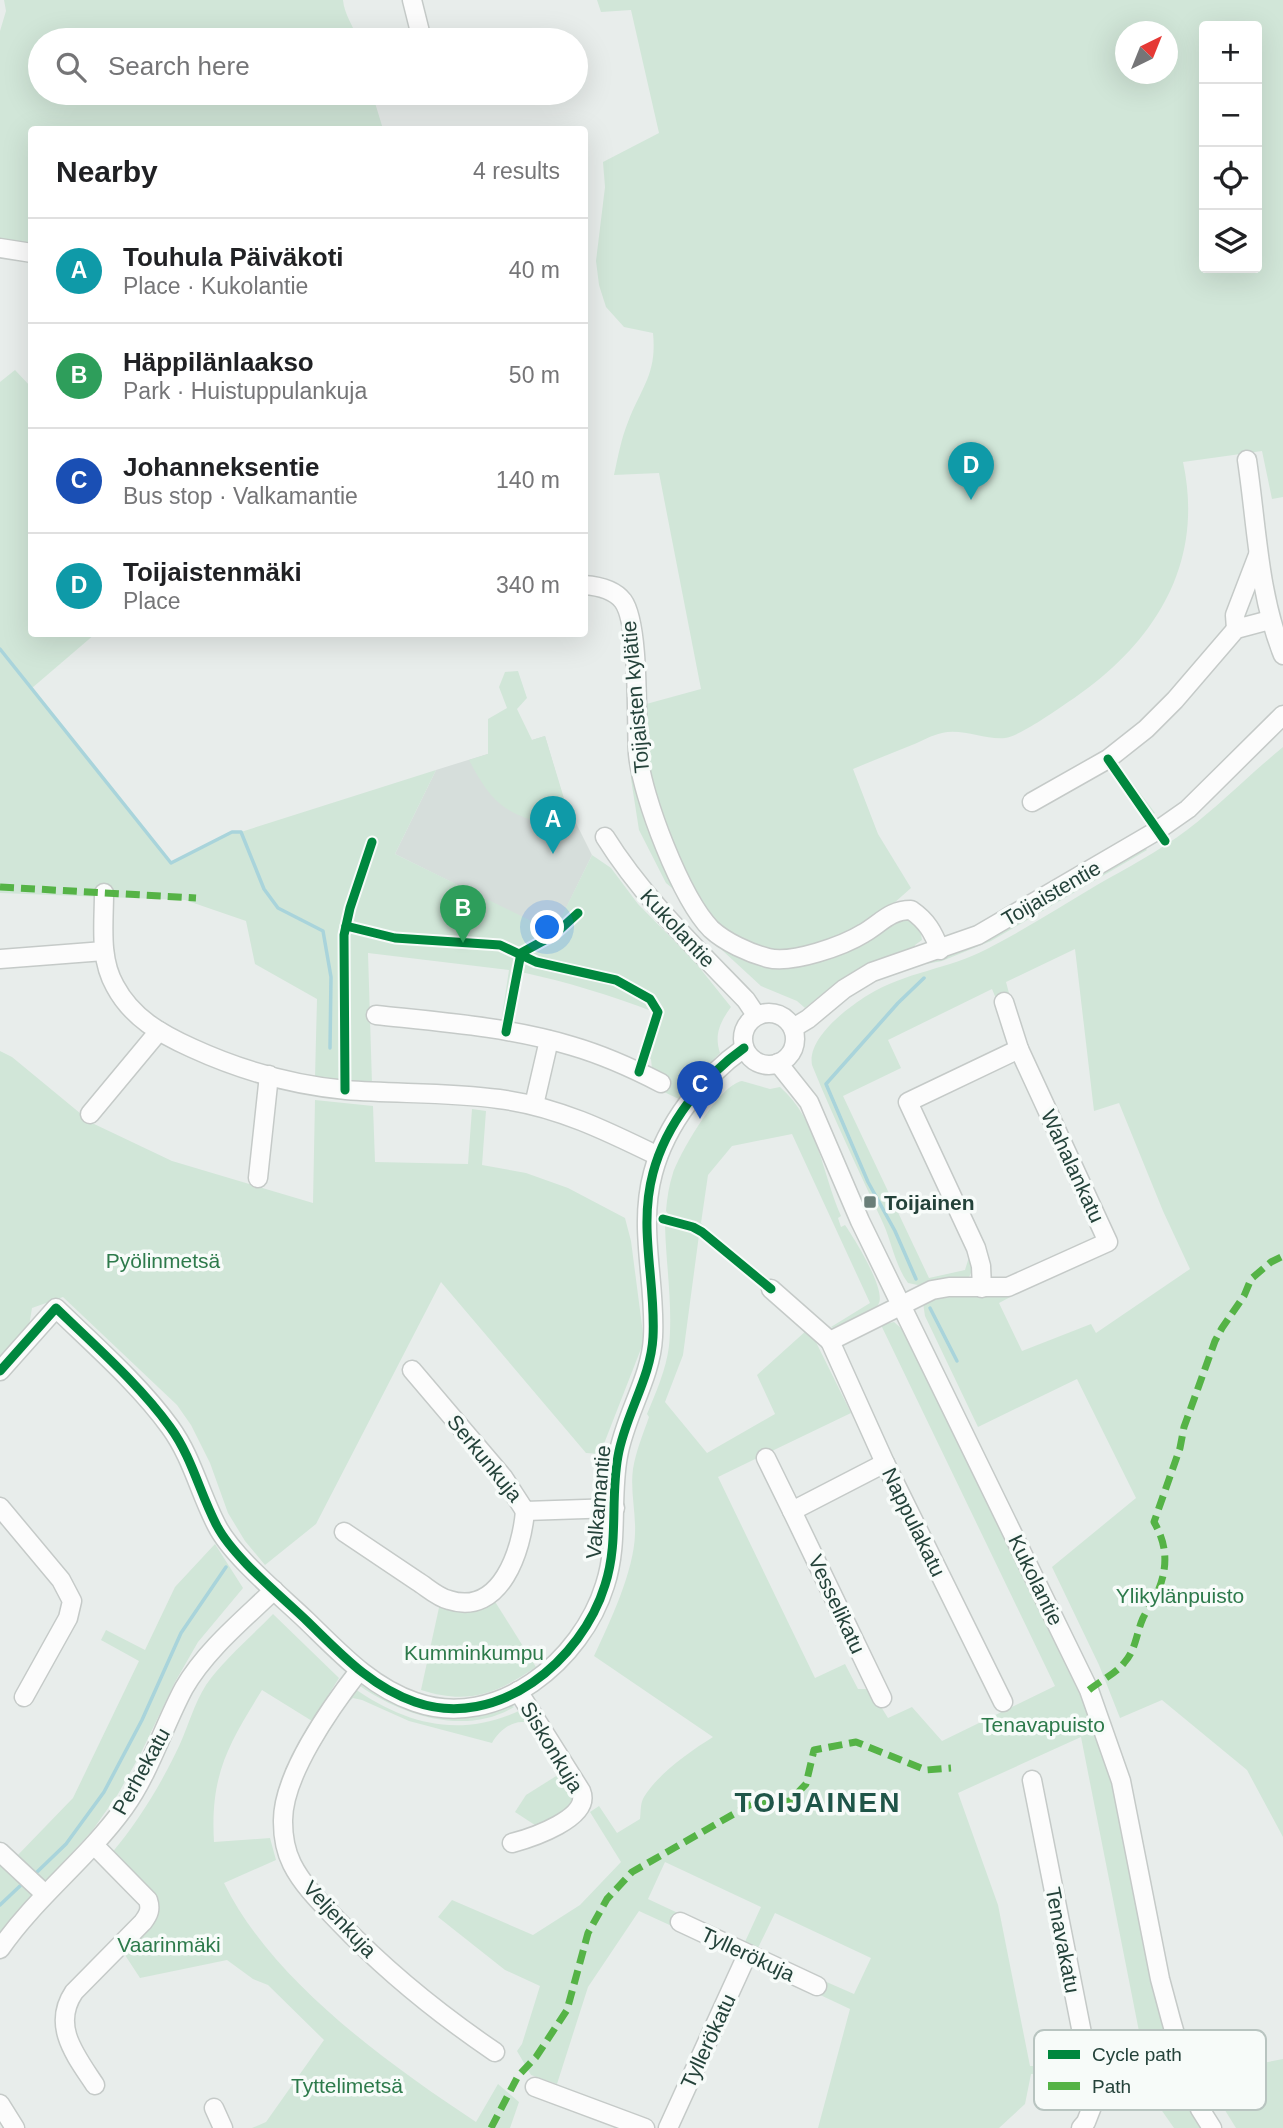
<!DOCTYPE html>
<meta charset="utf-8">
<style>
:root{--surface:#fff;--page:#f6f6f6;--text:#202124;--muted:#757577;--line:#e0e0e0;--accent:#697e78}
body{margin:0;font-family:Helvetica,sans-serif;background:var(--page);color:var(--text)}
.controls{position:absolute;right:21px;top:21px;display:grid;overflow:hidden;border-radius:7px;box-shadow:0 7px 28px #0002}
.controls button{width:63px;height:63px;display:grid;place-items:center;padding:0;border:0;border-bottom:2px solid var(--line);background:var(--surface);color:var(--text);font:35px sans-serif}
.compass{position:absolute;left:1115px;top:21px;width:63px;height:63px;border-radius:50%;background:var(--surface);box-shadow:0 7px 28px #0002;rotate:43deg}
.you{position:absolute;left:548px;top:928px;width:24px;height:24px;margin:-18px;border:5px solid #fff;border-radius:50%;background:#1a73e8;box-shadow:0 0 0 10px #1a73e833}
.badge{display:grid;place-items:center;width:46px;height:46px;border-radius:50%;background:var(--accent);color:#fff;font-size:23px;font-weight:700}
.pin{position:absolute;translate:-50% -58px;filter:drop-shadow(0 2px 4px #0008)}
.pin::after{content:'';position:absolute;top:37px;width:24px;height:21px;background:inherit;clip-path:polygon(0 0,100% 0,50% 100%)}
.list{margin:0;padding:0;list-style:none}
h2{display:flex;justify-content:space-between;align-items:center;height:91px;margin:0;padding:0 28px;font-size:30px}
h2 small{font-size:23px;font-weight:400;color:var(--muted)}
.list li{display:grid;grid-template-columns:46px 1fr auto;gap:21px;align-items:center;box-sizing:border-box;height:105px;padding:0 28px;border-top:2px solid var(--line)}
.list b{display:block;font-size:26px;white-space:nowrap}
.list p{margin:0;font-size:23px;white-space:nowrap;color:var(--muted)}
.list em{font-size:23px;font-style:normal;color:var(--muted)}
.icon{flex:none;width:38px;height:38px;fill:none;stroke:currentColor;stroke-width:2;stroke-linecap:round;stroke-linejoin:round}
.map{position:relative;flex:none;width:1283px;height:2128px;overflow:hidden}
.search{position:absolute;background:var(--surface);box-shadow:0 7px 28px #0002;left:28px;top:28px;width:560px;height:77px;display:flex;align-items:center;gap:18px;box-sizing:border-box;padding:0 24px;border-radius:38px;color:var(--muted);font-size:26px}
.panel{position:absolute;background:var(--surface);box-shadow:0 7px 28px #0002;left:28px;top:126px;width:560px;height:511px;border-radius:7px}
.map>svg:first-child{display:block}
</style>
<div class="map">
<svg width="1283" height="2128" viewBox="0 0 1283 2128">
<rect width="100%" height="100%" fill="#e8edeb"/>
<polygon fill="#d6dedb" points="545,736 563,797 592,855 554,933 395,854 436,770"/>
<g fill="#d1e6d8" fill-rule="evenodd">
<path d="M4,0H343C344,14 354,27 358,40H40V93H372L383,129L32,130L31,253L0,248V31L6,11Z"/>
<path d="M597,0H1283V497L1272,499L1262,451L1183,462C1206,569 1150,650 1061,707C1049,715 1019,736 1005,738C985,740 962,728 942,733C932,735 922,741 912,745C892,753 872,761 853,769L878,834L911,888L876,919L844,937L784,954L757,951L724,931L666,883L639,830L631,779L628,709L701,689L659,473L614,475C618,457 621,439 628,422C642,386 657,374 653,333L624,327L606,307L599,285L596,261L605,187L603,162L659,133L631,10L601,12ZM1204,26H1257V268H1204ZM1126,32H1168V74H1126Z"/>
<path d="M15,370L31,387L32,634H95L32,688L171,863L232,832H241L436,770L395,854L554,932L592,855L611,868L638,904L695,962L731,1007C720,1022 714,1035 720,1053L709,1064L683,1101L662,1091L669,1079L652,1069L651,1059L638,1053L654,1012C610,995 567,982 521,972L511,1024L501,1023L509,970L368,953L372,1084L315,1078L317,999L255,964L246,921L185,900L0,893V382Z"/>
<path d="M518,671L527,698L517,709L532,740L545,736L566,805L548,824C503,814 490,800 469,760L488,754V719L507,708L499,687L505,672Z"/>
<path d="M1283,747V1837L1247,1770L1162,1700L1120,1718L1099,1665L1052,1567L1136,1498L1077,1379L978,1427L925,1316L923,1303L927,1299L964,1296L966,1293L1013,1291L1014,1295L999,1303L1022,1351L1091,1324L1096,1333L1190,1269L1163,1211L1119,1103L1094,1111L1075,949L1006,982L1010,997L997,1001L992,989L888,1040L901,1068L843,1096L929,1278L965,1270L969,1257L972,1271L969,1277L941,1278L918,1285L908,1283C895,1265 892,1243 883,1223C859,1171 834,1119 812,1065C807,1038 847,1008 868,995C905,972 949,969 987,949C1024,930 1060,907 1097,885C1127,868 1159,851 1187,830C1221,804 1250,774 1283,747Z"/>
<polygon points="1119,765 1155,813 1143,820 1110,771"/>
<polygon points="1144,847 1147,850 991,941 942,961 926,964 925,961"/>
<path d="M904,916L927,932L921,934L922,940L915,945V951C901,955 885,958 871,964C846,974 826,991 805,1008L797,1001L761,986L710,939L769,961Z"/>
<polygon points="0,1051 12,1057 92,1123 172,1161 313,1203 315,1100 373,1106 375,1162 468,1164 472,1109 486,1111 482,1165 526,1173 568,1188 625,1218 631,1241 644,1341 600,1454 586,1453 441,1282 316,1524 265,1565 245,1541 228,1513 210,1463 191,1425 177,1405 63,1297 32,1308 29,1326 0,1358"/>
<path d="M742,1081L770,1089L780,1087C818,1120 822,1173 841,1216L838,1218L841,1227L845,1225C854,1238 888,1292 878,1305C871,1314 844,1323 834,1328L825,1326L831,1327L870,1303L792,1134L732,1146L708,1175L701,1223L799,1304L766,1282L700,1228L670,1217L666,1211C667,1198 669,1185 673,1173C681,1151 719,1085 742,1081Z"/>
<path d="M669,1223L699,1235L683,1355L665,1402L707,1453L775,1414L757,1375L807,1330L812,1334L851,1413L718,1477L815,1678L845,1664L858,1689H870L888,1718L912,1707L942,1741L1055,1686L881,1325L894,1322L902,1329L1068,1658L1106,1756L1175,2062L1171,2064L1167,2075L1148,2077L1081,1737L958,1793L998,1905L1030,2066H1080L1082,2073L1031,2074L1025,2104L999,2128H818L850,2009L816,1993L822,1980L854,1994L871,1958L775,1913L757,1950L744,1944L761,1907L665,1862L648,1899L680,1914L674,1927L639,1911L588,1987L557,2084L531,2075L517,2051L522,2044L540,1986L505,1970L438,1917L452,1900L533,1935L580,1905L621,1862L590,1812L599,1806L617,1833L640,1819C641,1812 640,1803 644,1797C659,1773 689,1752 713,1737L594,1656C610,1622 634,1571 635,1534C636,1512 630,1490 633,1469C636,1451 643,1434 649,1417L647,1414C656,1392 666,1370 669,1346C673,1307 666,1265 665,1225Z"/>
<polygon points="215,1544 243,1588 198,1642 175,1682 141,1753 118,1794 92,1831 6,1924 0,1934 0,1858 16,1857 73,1798 139,1661 101,1640 106,1630 145,1650 175,1587"/>
<path d="M494,1600L536,1667C496,1694 468,1705 421,1690L440,1603Z"/>
<path d="M273,1614L339,1678L312,1721L262,1690C228,1745 210,1775 214,1842L270,1838L276,1860L224,1883C272,1981 387,2063 476,2122L498,2084L519,2102L510,2128H252L266,2122L324,2040L268,1985L253,1979L227,1960L140,1978L123,1952L151,1920L111,1854C138,1822 162,1783 180,1744C189,1724 194,1704 206,1685C224,1659 251,1637 273,1614Z"/>
<path d="M364,1683L398,1701L509,1704L514,1707C466,1736 403,1716 360,1686Z"/>
<path d="M352,1687C407,1725 460,1739 523,1709L530,1724C516,1717 499,1730 492,1743L409,1721L362,1700L353,1698L345,1705L328,1733L325,1730Z"/>
<polygon points="561,1773 575,1796 574,1805 538,1827 515,1812 526,1795"/>
<polygon points="1283,2059 1283,2128 1236,2128 1210,2086 1206,2074"/>
<polygon points="1179,2089 1187,2098 1202,2128 1174,2128 1151,2095"/>
</g>
<g fill="none" stroke-linecap="round" stroke-linejoin="round">
<g stroke="#a9d4db" stroke-width="3.5">
<polyline points="0,649 171,863 232,832 241,832 264,889 278,908 323,931 331,977 330,1048"/>
<polyline points="916,1279 895,1231 868,1182 826,1084 898,1003 924,978"/>
<polyline points="930,1308 957,1361"/>
<polyline points="37,1872 66,1844 104,1792 142,1720 181,1633 226,1567"/>
<polyline points="0,1905 20,1886"/>
</g>
<defs>
<g id="minor">
<polyline points="412,0 422,40"/>
<polyline points="0,248 32,253"/>
<path d="M1247,460C1257,526 1258,593 1283,655"/>
<path d="M584,585C598,586 614,589 623,601C640,624 636,721 638,754C642,797 681,898 711,929C725,942 749,953 768,958C792,964 843,946 864,933C881,923 890,910 911,910C927,921 933,932 940,950"/>
<polyline points="1236,629 1235,615 1258,555"/>
<polyline points="1032,802 1108,759 1146,729 1175,700 1236,629 1270,620"/>
<path d="M605,837C643,898 696,948 746,1000L756,1015"/>
<path d="M104,893C104,924 99,958 115,986C132,1018 161,1034 192,1048C240,1070 293,1085 346,1090C397,1094 448,1092 499,1099C556,1106 607,1131 658,1156"/>
<polyline points="0,959 104,951"/>
<circle cx="769" cy="1039" r="26"/>
<path d="M376,1015C441,1022 509,1027 572,1046C603,1055 632,1068 661,1083"/>
<polyline points="793,1028 808,1019 844,989 872,972 978,935 1158,830 1188,809 1283,715"/>
<polyline points="778,1063 809,1102 860,1221 1089,1690 1121,1781 1160,1979 1171,2020 1188,2079 1200,2109 1212,2128"/>
<polyline points="534,1105 549,1040"/>
<polyline points="90,1114 159,1031"/>
<polyline points="258,1178 269,1075"/>
<polyline points="982,1288 981,1266 976,1248 908,1102 1019,1049"/>
<polyline points="771,1289 830,1341"/>
<polyline points="412,1370 503,1477 525,1511 615,1508"/>
<path d="M0,1371L56,1308C94,1345 139,1384 170,1427C192,1457 200,1494 217,1526C233,1557 281,1596 307,1621C340,1653 371,1687 415,1702C498,1731 582,1660 605,1585C619,1542 610,1499 618,1456C625,1415 651,1378 653,1337C656,1282 638,1228 653,1173C666,1124 703,1077 744,1048"/>
<polyline points="766,1458 792,1511"/>
<polyline points="0,1507 61,1580 72,1601 68,1618 24,1697"/>
<path d="M344,1532C368,1548 392,1564 417,1581C427,1587 437,1597 449,1600C501,1617 522,1549 525,1511"/>
<path d="M359,1671C331,1707 282,1776 283,1822C283,1835 286,1852 292,1864C303,1886 322,1904 339,1922C386,1971 439,2014 495,2052"/>
<polyline points="882,1698 792,1511 885,1463"/>
<polyline points="1003,1702 885,1463 830,1341 932,1290 949,1287 1008,1287 1108,1242 1019,1049 1004,1002"/>
<polyline points="1032,1780 1095,2099"/>
<path d="M512,1843C531,1838 592,1818 581,1791L518,1691"/>
<path d="M94,1845L148,1900C151,1909 149,1914 143,1922L74,1992C51,2026 76,2056 95,2085"/>
<polyline points="0,1852 45,1894"/>
<polyline points="680,1922 817,1986"/>
<path d="M0,1949C36,1897 87,1859 124,1808C150,1772 163,1727 184,1688C206,1650 243,1620 274,1590"/>
<polyline points="535,2087 645,2128"/>
<polyline points="0,2104 15,2128"/>
<polyline points="214,2108 223,2128"/>
<polyline points="668,2128 747,1955"/>
<polyline points="1081,2128 1086,2122 1095,2099 1188,2079"/>
</g>
</defs>
<use href="#minor" stroke="#c5cac8" stroke-width="21"/>
<use href="#minor" stroke="#fcfcfc" stroke-width="18"/>
<g stroke="#55b346" stroke-width="7" stroke-dasharray="14 7" stroke-linecap="butt">
<polyline points="0,887 196,898"/>
<path d="M1089,1690C1100,1681 1115,1674 1124,1663C1136,1650 1136,1634 1143,1618C1146,1612 1150,1606 1154,1600C1168,1572 1169,1548 1154,1522L1180,1448L1184,1427L1215,1341L1222,1328L1244,1296L1251,1279L1271,1262L1283,1256"/>
<polyline points="491,2128 518,2076 536,2057 567,2010 588,1933 607,1899 632,1872 753,1803 790,1801 806,1784 814,1750 856,1742 926,1770 951,1768"/>
</g>
<defs>
<g id="cycleway">
<polyline points="1108,759 1165,841"/>
<polyline points="346,926 395,938 500,945 536,962 616,980 650,999 658,1012 639,1072"/>
<polyline points="506,1032 521,953 554,935 578,913"/>
<polyline points="345,1090 344,935 350,908 372,842"/>
<polyline points="663,1219 693,1227 702,1232 771,1289"/>
<path d="M0,1371L56,1308C94,1345 139,1384 170,1427C192,1457 200,1494 217,1526C233,1557 281,1596 307,1621C340,1653 371,1687 415,1702C498,1731 582,1660 605,1585C619,1542 610,1499 618,1456C625,1415 651,1378 653,1337C656,1282 638,1228 653,1173C666,1124 703,1077 744,1048"/>
</g>
</defs>
<use href="#cycleway" stroke="#f7fbf9" stroke-width="13"/>
<use href="#cycleway" stroke="#00873e" stroke-width="9"/>
</g>
<rect fill="#697e78" stroke="#f7fbf9" stroke-width="2.5" x="863" y="1195" width="14" height="14" rx="3.5"/>
<g text-anchor="middle" dominant-baseline="central" stroke-width="7" stroke-linejoin="round" paint-order="stroke">
<g font-size="21" fill="#24423a" stroke="#f7fbf9">
<text transform="translate(635 697) rotate(-95)">Toijaisten kylätie</text>
<text transform="translate(1051 893) rotate(-30)">Toijaistentie</text>
<text transform="translate(678 928) rotate(47)">Kukolantie</text>
<text transform="translate(1073 1166) rotate(65)">Wahalankatu</text>
<text transform="translate(485 1458) rotate(51)">Serkunkuja</text>
<text transform="translate(598 1502) rotate(-85)">Valkamantie</text>
<text transform="translate(914 1522) rotate(64)">Nappulakatu</text>
<text transform="translate(1036 1580) rotate(64)">Kukolantie</text>
<text transform="translate(837 1604) rotate(65)">Vesselikatu</text>
<text transform="translate(552 1747) rotate(59)">Siskonkuja</text>
<text transform="translate(141 1771) rotate(-61)">Perhekatu</text>
<text transform="translate(340 1919) rotate(47)">Veljenkuja</text>
<text transform="translate(1063 1940) rotate(79)">Tenavakatu</text>
<text transform="translate(748 1954) rotate(25)">Tyllerökuja</text>
<text transform="translate(708 2041) rotate(-65)">Tyllerökatu</text>
</g>
<g font-size="21" font-weight="bold" fill="#24423a" stroke="#f7fbf9" text-anchor="start">
<text x="884" y="1202">Toijainen</text>
</g>
<g font-size="21" fill="#2d7a4b" stroke="#f7fbf9">
<text x="163" y="1260">Pyölinmetsä</text>
<text x="1180" y="1595">Ylikylänpuisto</text>
<text x="474" y="1652">Kumminkumpu</text>
<text x="1043" y="1724">Tenavapuisto</text>
<text x="169" y="1944">Vaarinmäki</text>
<text x="347" y="2085">Tyttelimetsä</text>
</g>
<g font-size="28" font-weight="bold" letter-spacing="2" fill="#1f5548" stroke="#f7fbf9">
<text x="818" y="1802">TOIJAINEN</text>
</g>
</g>
<rect x="1034" y="2030" width="232" height="80" rx="10" fill="#f7fbf9" stroke="#b8c4c0" stroke-width="2"/>
<rect x="1048" y="2050" width="32" height="9" fill="#00873e"/>
<rect x="1048" y="2082" width="32" height="8" fill="#55b346"/>
<g font-size="19" fill="#24423a">
<text x="1092" y="2061">Cycle path</text>
<text x="1092" y="2093">Path</text>
</g>
</svg>
<div class="controls">
<button>+</button>
<button>−</button>
<button><svg class="icon" aria-label="locate" viewBox="0 0 24 24"><circle cx="12" cy="12" r="6"/><path d="M12 2v4M12 18v4M2 12h4M18 12h4"/></svg></button>
<button><svg class="icon" aria-label="layers" viewBox="0 0 24 24"><path d="M12 4l9 5-9 5-9-5zM3 14l9 5 9-5"/></svg></button>
</div>
<svg class="compass" viewBox="-18 -18 36 36"><path d="M0-13l5 13h-10z" fill="#e53935"/><path d="M0 13l5-13h-10z" fill="#757577"/></svg>
<div class="you"></div>
<div class="pin badge" style="left:553px;top:854px;background:#0f9aa8">A</div>
<div class="pin badge" style="left:463px;top:943px;background:#2e9e5b">B</div>
<div class="pin badge" style="left:700px;top:1119px;background:#1a4fb4">C</div>
<div class="pin badge" style="left:971px;top:500px;background:#0f9aa8">D</div>
<div class="search"><svg class="icon" aria-label="search" viewBox="0 0 24 24"><circle cx="10" cy="10" r="6"/><path d="M15 15l6 6"/></svg>Search here</div>
<section class="panel">
<h2>Nearby<small>4 results</small></h2>
<ul class="list">
<li><span class="badge" style="background:#0f9aa8">A</span><div><b>Touhula Päiväkoti</b><p>Place · Kukolantie</p></div><em>40 m</em></li>
<li><span class="badge" style="background:#2e9e5b">B</span><div><b>Häppilänlaakso</b><p>Park · Huistuppulankuja</p></div><em>50 m</em></li>
<li><span class="badge" style="background:#1a4fb4">C</span><div><b>Johanneksentie</b><p>Bus stop · Valkamantie</p></div><em>140 m</em></li>
<li><span class="badge" style="background:#0f9aa8">D</span><div><b>Toijaistenmäki</b><p>Place</p></div><em>340 m</em></li>
</ul>
</section>
</div>
